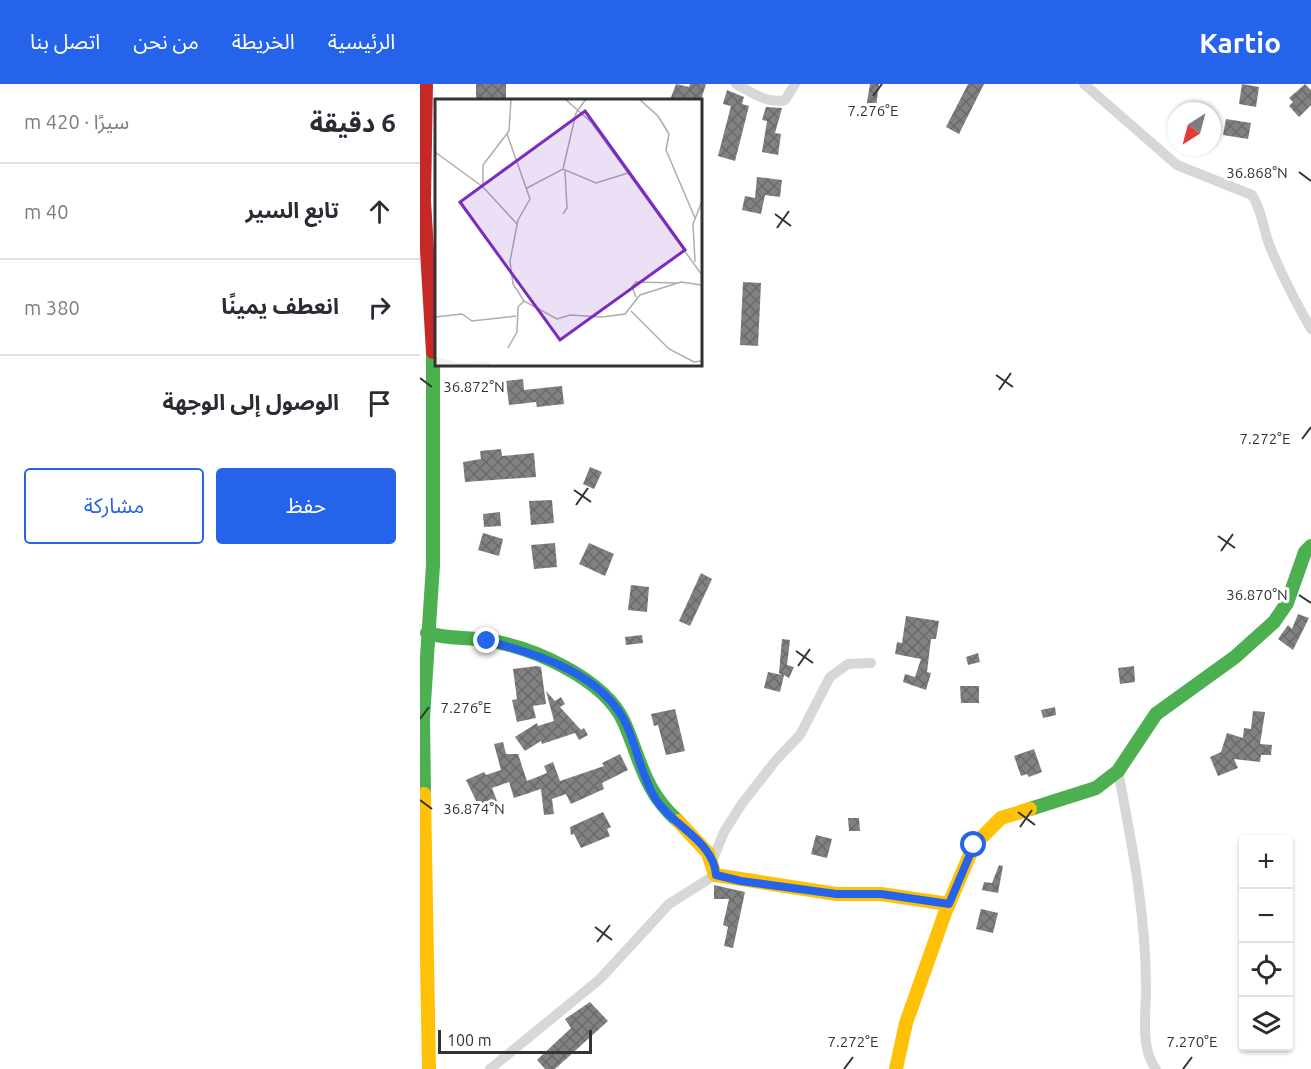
<!DOCTYPE html>
<html lang="ar">
<meta charset="utf-8">
<style>
:root{--surface:#fff;--page:#f7f7f7;--text:#2b2b33;--muted:#7c7c81;--line:#e1e1e2;--accent:#2563eb}
body{margin:0;font-family:Ubuntu,"Noto Sans Arabic",sans-serif;background:var(--page);color:var(--text);direction:rtl}
.controls{position:absolute;right:18px;bottom:18px;display:grid;overflow:hidden;border-radius:6px;box-shadow:0 2px 4px #0004}
.controls button{width:54px;height:54px;display:grid;place-items:center;padding:0;border:0;border-bottom:2px solid var(--line);background:var(--surface);color:var(--text);font:30px sans-serif}
.compass{position:absolute;left:747px;top:18px;width:54px;height:54px;border-radius:50%;background:var(--surface);box-shadow:0 2px 4px #0004;rotate:216deg}
.scale{position:absolute;left:18px;bottom:15px;width:154px;box-sizing:border-box;padding-left:6px;border:3px solid #333;border-top:0;font-size:16px;line-height:21px;white-space:nowrap;color:#333;-webkit-text-stroke:4px #fff;paint-order:stroke}
.stop{position:absolute;width:18px;height:18px;margin:-14px;border:4px solid #2563eb;border-radius:50%;background:#fff}
.stop.end{background:#2563eb;border-color:#fff;box-shadow:0 2px 6px #0008}
.list{margin:0;padding:0;list-style:none}
h2{display:flex;justify-content:space-between;align-items:center;height:78px;margin:0;padding:0 24px;font-size:26px}
h2 small{font-size:20px;font-weight:400;color:var(--muted)}
.list li{display:grid;grid-template-columns:39px 1fr auto;gap:18px;align-items:center;box-sizing:border-box;height:96px;padding:0 24px;border-top:2px solid var(--line)}
.list b{display:block;font-size:22px;white-space:nowrap}
.list em{font-size:20px;font-style:normal;color:var(--muted)}
.actions{display:flex;gap:12px;padding:18px 24px}
.actions a{flex:1;padding:14px 0;border:2px solid var(--accent);border-radius:6px;text-align:center;font-size:21px;color:var(--accent)}
.actions .main{background:var(--accent);color:#fff}
.icon{flex:none;width:33px;height:33px;fill:none;stroke:currentColor;stroke-width:2;stroke-linecap:round;stroke-linejoin:round}
.map{position:relative;flex:none;width:891px;height:985px;overflow:hidden;direction:ltr}
header{display:flex;align-items:center;gap:36px;box-sizing:border-box;height:84px;padding:0 30px;background:var(--accent);color:#fff}
header strong{font-size:28px}
nav{display:flex;gap:33px;margin-inline-start:auto;font-size:21px}
main{display:flex}
aside{flex:1;background:var(--surface)}
.map>svg:first-child{display:block}
</style>
<header>
<strong>Kartio</strong>
<nav><a>الرئيسية</a><a>الخريطة</a><a>من نحن</a><a>اتصل بنا</a></nav>
</header>
<main>
<div class="map">
<svg width="891" height="985" viewBox="0 0 891 985">
<defs>
<pattern id="building-cross-hatch" width="8" height="8" patternUnits="userSpaceOnUse" patternTransform="scale(1.5)"><rect width="8" height="8" fill="#818181"/><path d="M0 0l8 8M0 8l8-8" fill="none" stroke="#6a6a6a"/></pattern>
</defs>
<rect width="100%" height="100%" fill="#fff"/>
<g fill="url(#building-cross-hatch)">
<rect x="56" y="0" width="30" height="16"/>
<polygon points="256,0 269,3 270,0 286,0 281,16 250,16"/>
<polygon points="450,0 459,0 455,31 445,30"/>
<polygon points="548,0 564,0 539,50 526,43"/>
<polygon points="822,0 839,3 836,23 819,20"/>
<polygon points="885,0 891,6 891,21 879,33 869,22 873,18 869,14"/>
<polygon points="307,6 324,13 322,20 329,22 315,77 298,72 311,22 303,20"/>
<polygon points="346,23 362,24 355,49 361,50 358,71 342,68 347,37 342,36"/>
<polygon points="806,35 831,39 828,55 803,51"/>
<polygon points="337,93 362,96 360,113 345,111 341,130 322,126 325,112 335,114"/>
<polygon points="323,198 341,199 338,262 320,261"/>
<polygon points="103,295 104,306 142,302 144,320 117,323 116,318 89,321 86,297"/>
<polygon points="81,365 82,372 114,369 116,393 45,398 43,378 61,375 60,367"/>
<polygon points="170,383 182,388 174,405 163,400"/>
<polygon points="132,416 134,439 111,441 109,417"/>
<polygon points="80,428 81,442 64,443 63,430"/>
<polygon points="63,449 83,455 79,472 58,466"/>
<polygon points="135,459 137,483 114,485 111,461"/>
<polygon points="169,459 194,470 185,492 159,480"/>
<polygon points="281,489 292,495 270,542 259,537"/>
<polygon points="211,501 229,503 227,528 208,526"/>
<polygon points="878,530 889,534 873,566 858,555 868,541 872,545"/>
<polygon points="486,532 519,537 516,555 511,555 507,588 511,589 506,606 483,598 485,590 495,593 501,575 475,570 477,558 482,559"/>
<polygon points="222,551 223,559 206,561 205,553"/>
<polygon points="362,555 370,556 367,581 374,583 369,594 364,591 360,608 344,604 348,588 362,591 359,589"/>
<polygon points="558,569 560,578 548,581 546,573"/>
<polygon points="117,582 121,583 126,620 113,622 116,634 97,638 92,616 97,615 93,585"/>
<polygon points="714,582 715,598 700,600 698,584"/>
<polygon points="540,602 559,602 559,619 541,619"/>
<polygon points="126,607 135,617 141,613 145,620 140,623 161,646 164,644 168,651 159,656 155,649 122,660 121,657 105,667 95,653 117,639 118,642 134,637"/>
<polygon points="635,623 636,631 623,634 621,626"/>
<polygon points="255,625 265,667 246,671 238,641 234,642 231,630"/>
<polygon points="833,627 845,628 840,660 852,661 851,671 841,671 840,678 814,675 818,684 798,692 790,673 801,668 807,649 823,654 824,644 831,645"/>
<polygon points="83,658 86,670 98,670 107,697 127,689 124,682 133,678 140,697 184,682 182,679 200,670 208,686 182,699 184,705 151,720 146,710 132,715 134,730 124,731 121,705 94,714 89,698 72,704 77,717 60,725 46,696 64,688 66,691 81,686 74,660"/>
<polygon points="614,665 622,688 609,693 607,690 601,692 594,672"/>
<polygon points="183,728 191,743 187,745 190,752 161,764 154,750 151,751 150,743"/>
<polygon points="428,734 439,734 440,747 429,747"/>
<polygon points="396,751 412,755 407,774 391,770"/>
<polygon points="579,781 583,782 578,809 562,806 564,798 572,799"/>
<polygon points="294,801 325,808 313,864 304,862 308,843 303,841 309,815 294,815"/>
<polygon points="561,825 578,829 573,849 556,845"/>
<polygon points="170,918 188,937 135,985 125,985 117,976 151,944 145,935"/>
</g>
<g fill="none" stroke-linecap="round" stroke-linejoin="round">
<g stroke="#d7d7d7" stroke-width="10">
<path d="M316,0C331,8 347,20 365,16L375,0"/>
<path d="M664,0L757,81L832,111C842,126 843,144 849,160C861,190 875,217 891,245"/>
<path d="M698,687C712,760 726,830 726,905C726,929 720,965 736,985"/>
<polyline points="293,775 304,748 321,721 356,676 380,651 410,593 428,580 451,579"/>
<polyline points="70,985 180,895 249,820 295,791"/>
</g>
<g stroke="#4caf50" stroke-width="14">
<path d="M7,549C27,555 45,553 66,556C112,563 184,594 204,638C221,677 224,707 258,737"/>
<polyline points="4,710 3,634 13,481 13,268"/>
<polyline points="610,725 676,704 698,687 736,630 815,573 854,538 867,519 885,468 891,462"/>
</g>
<g stroke="#ffc107" stroke-width="14">
<polyline points="4,710 9,985"/>
<polyline points="258,737 288,769 295,791 416,810 461,810 529,820"/>
<polyline points="476,985 486,939 525,829 554,761 581,734 610,725"/>
</g>
<polyline stroke="#c62828" stroke-width="14" points="6,0 4,116 13,268"/>
</g>
<g fill="none" stroke-linecap="round" stroke-linejoin="round">
<path stroke="#2563eb" stroke-width="8" d="M67,557C118,570 184,590 207,642C217,665 222,693 235,714C251,741 294,757 296,791L321,797L416,810H461L529,820L554,761"/>
</g>
<path fill="none" stroke="#333" stroke-width="2" d="M453,12L462,0M879,88L891,97M355,130L371,142M357,144L369,127M576,291L593,303M0,294L12,303M579,306L591,289M882,355L891,343M154,406L171,418M156,421L168,404M798,452L815,464M801,467L813,450M879,511L891,519M376,567L393,579M378,582L390,565M0,635L9,623M0,716L12,725M598,728L615,741M600,743L612,726M175,843L192,856M177,858L190,841M424,985L433,973M763,985L772,973"/>
<g transform="translate(15 15)">
<rect width="267" height="267" fill="#fff"/>
<path d="M0,257L25,264L54,263L57,267H0Z" fill="#f1f5ed"/>
<path fill="none" stroke="#adadad" stroke-width="1.5" d="M130,0L156,23L267,176M204,0L223,17L234,35L231,51L260,119M72,35L95,100L83,121L75,162L78,185L89,202L122,220L135,216L167,218L190,215L205,196L246,183L267,186M0,53L48,88L82,125M128,70L141,14L151,0M48,88V66L74,32L76,0M92,89L128,70L161,84L193,74M128,115L132,109L130,72M260,163L258,125L267,102M201,198L197,188L201,183L244,184M196,212L234,250L259,263L267,262M0,218L27,215L37,222L81,217M73,249L82,233L83,208L89,202"/>
<path fill="#7b2cbf" fill-opacity="0.15" stroke="#7b2cbf" stroke-width="3" d="M150,12L250,151L125,241L25,103Z"/>
<rect width="267" height="267" fill="none" stroke="#333" stroke-width="3"/>
</g>
<g font-size="15" text-anchor="middle" fill="#333" stroke="#fff" stroke-width="6" stroke-linejoin="round" paint-order="stroke">
<text x="453" y="32">7.276°E</text>
<text x="837" y="94">36.868°N</text>
<text x="54" y="308">36.872°N</text>
<text x="845" y="360">7.272°E</text>
<text x="837" y="516">36.870°N</text>
<text x="46" y="629">7.276°E</text>
<text x="54" y="730">36.874°N</text>
<text x="433" y="963">7.272°E</text>
<text x="772" y="963">7.270°E</text>
</g>
</svg>
<div class="controls">
<button>+</button>
<button>−</button>
<button><svg class="icon" aria-label="locate" viewBox="0 0 24 24"><circle cx="12" cy="12" r="6"/><path d="M12 2v4M12 18v4M2 12h4M18 12h4"/></svg></button>
<button><svg class="icon" aria-label="layers" viewBox="0 0 24 24"><path d="M12 4l9 5-9 5-9-5zM3 14l9 5 9-5"/></svg></button>
</div>
<svg class="compass" viewBox="-18 -18 36 36"><path d="M0-13l5 13h-10z" fill="#e53935"/><path d="M0 13l5-13h-10z" fill="#7c7c81"/></svg>
<div class="scale">100 m</div>
<div class="stop" style="left:554px;top:761px"></div>
<div class="stop end" style="left:67px;top:557px"></div>
</div>
<aside>
<h2>6 دقيقة<small>سيرًا · 420 m</small></h2>
<ul class="list">
<li><svg class="icon" aria-label="ahead" viewBox="0 0 24 24"><path d="M12 20V5M6 11l6-6 6 6"/></svg><div><b>تابع السير</b></div><em>40 m</em></li>
<li><svg class="icon" aria-label="right" viewBox="0 0 24 24"><path d="M7 20v-9h11M14 6l5 5-5 5"/></svg><div><b>انعطف يمينًا</b></div><em>380 m</em></li>
<li><svg class="icon" aria-label="arrive" viewBox="0 0 24 24"><path d="M6 21V4h12l-3 4 3 4H6"/></svg><div><b>الوصول إلى الوجهة</b></div></li>
</ul>
<div class="actions"><a class="main">حفظ</a><a>مشاركة</a></div>
</aside>
</main>
